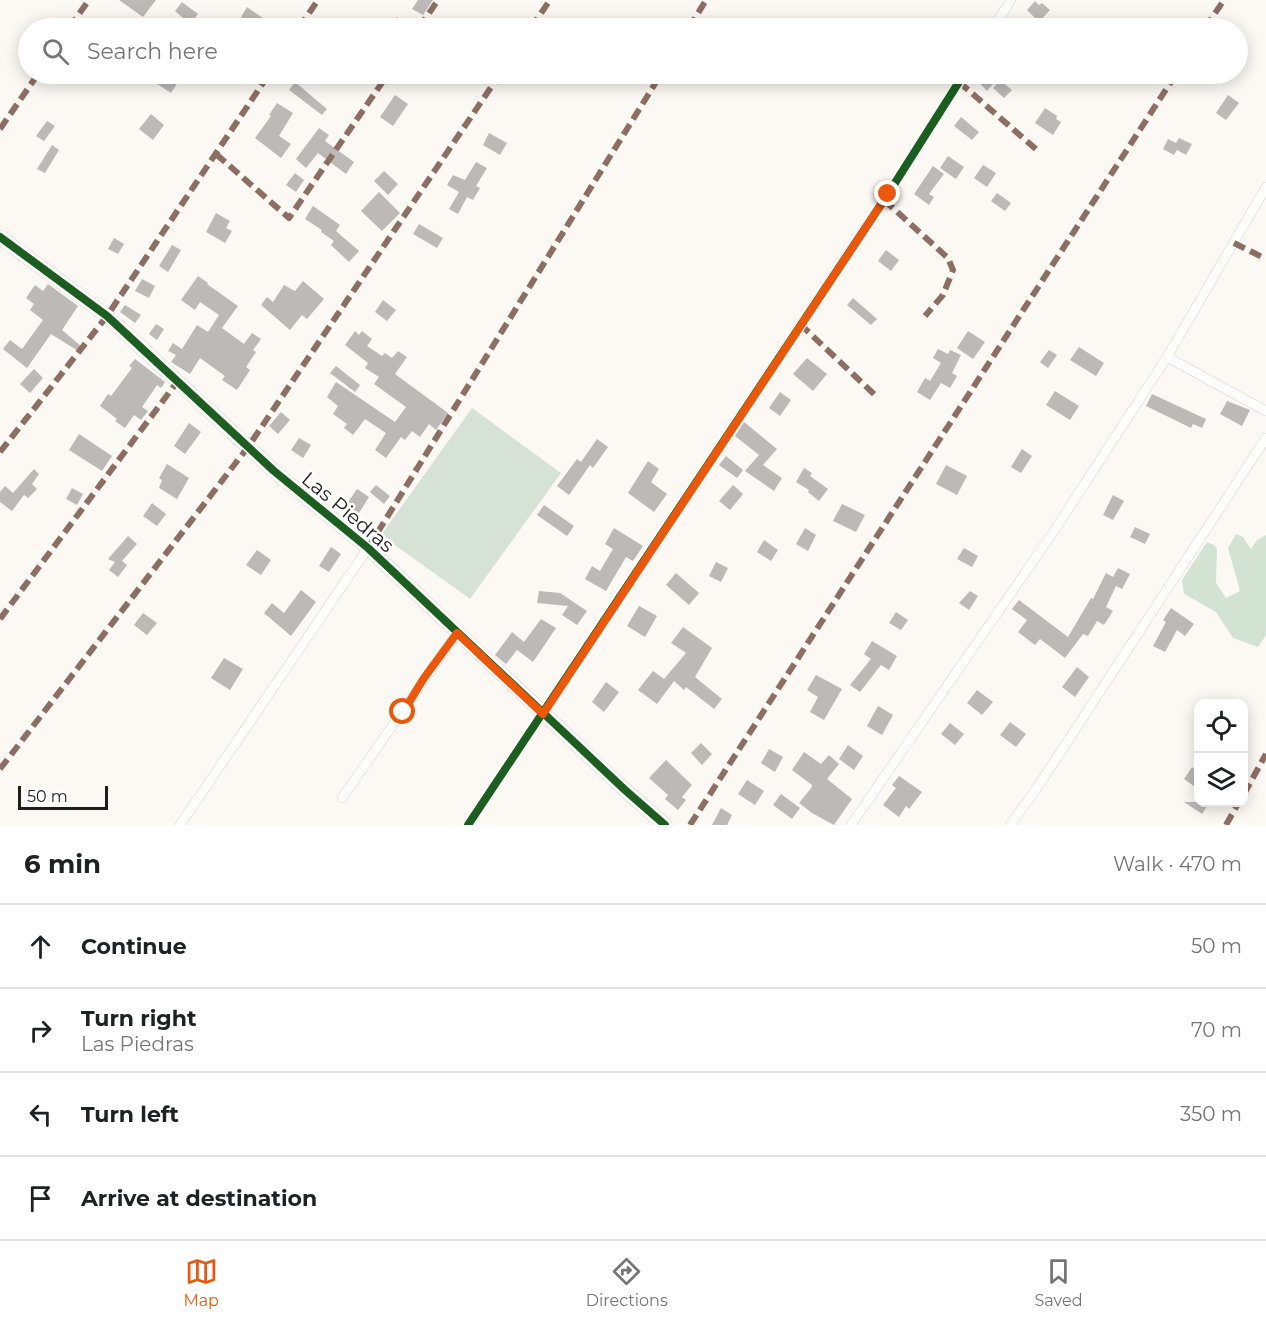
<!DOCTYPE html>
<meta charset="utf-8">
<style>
:root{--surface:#fff;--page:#f6f6f6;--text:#202124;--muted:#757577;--line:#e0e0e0;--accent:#ea580c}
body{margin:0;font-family:Montserrat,sans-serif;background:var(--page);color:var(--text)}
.controls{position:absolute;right:18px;bottom:18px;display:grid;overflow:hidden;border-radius:12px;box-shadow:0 3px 15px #0003}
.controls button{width:54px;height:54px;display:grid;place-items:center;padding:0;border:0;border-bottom:2px solid var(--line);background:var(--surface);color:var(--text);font:30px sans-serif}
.scale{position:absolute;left:18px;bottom:15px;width:90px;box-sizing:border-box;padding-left:6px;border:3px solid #201e1b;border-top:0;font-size:16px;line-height:21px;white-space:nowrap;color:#201e1b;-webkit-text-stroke:4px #fff;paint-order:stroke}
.stop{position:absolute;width:18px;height:18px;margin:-14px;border:4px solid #ea580c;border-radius:50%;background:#fff}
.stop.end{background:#ea580c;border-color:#fff;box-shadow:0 2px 6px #0008}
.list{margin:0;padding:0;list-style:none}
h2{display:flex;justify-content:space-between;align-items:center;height:78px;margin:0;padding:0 24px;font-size:26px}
h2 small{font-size:20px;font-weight:400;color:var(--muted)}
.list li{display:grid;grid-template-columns:39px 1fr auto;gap:18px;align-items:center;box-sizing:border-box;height:84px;padding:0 24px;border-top:2px solid var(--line)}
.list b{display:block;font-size:22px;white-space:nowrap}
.list p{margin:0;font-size:20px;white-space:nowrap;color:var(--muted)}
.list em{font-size:20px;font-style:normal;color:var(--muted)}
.icon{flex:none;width:33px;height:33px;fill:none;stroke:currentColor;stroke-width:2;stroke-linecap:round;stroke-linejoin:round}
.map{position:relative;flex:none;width:1266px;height:825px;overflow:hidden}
.search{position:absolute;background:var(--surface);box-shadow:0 3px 15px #0003;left:18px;right:18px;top:18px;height:66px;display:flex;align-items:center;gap:15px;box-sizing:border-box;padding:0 21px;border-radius:33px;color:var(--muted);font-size:22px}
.sheet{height:414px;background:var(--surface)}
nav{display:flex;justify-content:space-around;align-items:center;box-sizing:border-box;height:84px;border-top:2px solid var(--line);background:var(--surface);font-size:16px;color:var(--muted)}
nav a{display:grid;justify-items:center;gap:3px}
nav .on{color:var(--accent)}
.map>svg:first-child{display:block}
</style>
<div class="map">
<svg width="1266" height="825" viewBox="0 0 1266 825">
<rect width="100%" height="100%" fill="#fcf8f4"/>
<polygon fill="#d7e2d7" points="472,408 561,473 470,599 381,535"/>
<polygon fill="#d2e3d4" points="1236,534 1243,537 1251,549 1257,540 1266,535 1266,635 1258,647 1233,638 1216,612 1184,594 1182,580 1207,542 1214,545 1217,549 1216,583 1226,598 1240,591 1228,548"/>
<g fill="#bcb9b7">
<polygon points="119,0 156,0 143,17"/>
<polygon points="418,0 433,0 423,15 412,9"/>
<polygon points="1035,1 1039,5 1042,3 1050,10 1039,22 1027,10"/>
<polygon points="182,2 198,14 190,24 175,11"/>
<polygon points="247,7 254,12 278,28 251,28 245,24 247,22 241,17"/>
<polygon points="397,17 412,28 388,28"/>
<polygon points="142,74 164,74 178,82 171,93"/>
<polygon points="971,74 984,74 994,83 987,91"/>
<polygon points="1000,80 1012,90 1004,98 993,88"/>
<polygon points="295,82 327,109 322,115 289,90"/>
<polygon points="395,95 408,104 393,126 380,117"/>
<polygon points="1228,95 1239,103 1226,120 1216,113"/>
<polygon points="277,103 293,113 279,136 291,144 281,158 255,138 271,116 269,115"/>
<polygon points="1045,108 1057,116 1056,119 1061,122 1053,135 1035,123"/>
<polygon points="151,114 164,125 153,140 139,129"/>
<polygon points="961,117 979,132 972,140 954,126"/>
<polygon points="47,121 55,126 44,141 36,136"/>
<polygon points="319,128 329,135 325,141 354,162 346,174 318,153 306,168 296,159"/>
<polygon points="489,133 507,143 500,155 483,145"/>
<polygon points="1179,138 1192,144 1186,155 1177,150 1174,155 1163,149 1168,139 1176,143"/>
<polygon points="52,145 59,150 45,173 37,169"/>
<polygon points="948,156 964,167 956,179 940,168"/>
<polygon points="476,162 487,168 476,186 480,188 473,200 467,197 458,214 449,209 459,192 447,185 453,175 465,180"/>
<polygon points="983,165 996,173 987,187 974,178"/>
<polygon points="933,166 944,174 929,194 934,197 929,205 914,194"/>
<polygon points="384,171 398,184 388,195 374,181"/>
<polygon points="295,173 304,180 296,192 286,185"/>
<polygon points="379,192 400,213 382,231 361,211"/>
<polygon points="997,193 1011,203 1005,211 991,201"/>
<polygon points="313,206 340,225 336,231 359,251 349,262 331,245 334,241 321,232 322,230 305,219"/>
<polygon points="216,213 230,221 226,228 232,231 225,243 206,232"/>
<polygon points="419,224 443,238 437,248 413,234"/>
<polygon points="114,238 124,244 118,254 108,249"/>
<polygon points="172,245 181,250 168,272 159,266"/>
<polygon points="886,250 899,260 891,271 878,261"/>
<polygon points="198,276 208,283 207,284 238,306 222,328 244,344 252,333 261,339 253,350 256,352 246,367 250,370 237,390 222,380 225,376 200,358 190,374 171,362 176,355 168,351 173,343 182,349 197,325 208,332 219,315 200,302 195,310 181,300"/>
<polygon points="142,279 155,286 149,298 135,291"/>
<polygon points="303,281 324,299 307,319 302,315 290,330 261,305 267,297 273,302 284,285 295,291"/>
<polygon points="48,284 78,306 62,330 81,346 78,351 51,334 27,368 3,349 10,340 22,349 43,320 30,310 34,304 26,298 35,285 43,291"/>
<polygon points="853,298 877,319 871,325 847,305"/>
<polygon points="383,300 396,310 387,321 375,312"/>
<polygon points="125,305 141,315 135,323 120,312"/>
<polygon points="156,324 164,329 157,340 149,334"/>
<polygon points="355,331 359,335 362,331 372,339 367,346 382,356 385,353 392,358 398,351 407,357 395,374 448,413 436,430 429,424 420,437 412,431 405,440 401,437 386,458 375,450 386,433 365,419 353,435 344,428 347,424 333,414 338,406 327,397 336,382 395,422 406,407 374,384 379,377 365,368 368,363 345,345"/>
<polygon points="968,331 985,342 973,359 957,348"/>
<polygon points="1079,347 1104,363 1096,376 1070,360"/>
<polygon points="938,349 948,354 950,350 961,355 952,373 957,376 950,388 941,383 930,400 917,392 925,378 930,381 941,363 933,358"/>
<polygon points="1049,350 1057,355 1048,368 1040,362"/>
<polygon points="807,358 827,374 813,391 793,374"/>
<polygon points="135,359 165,382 161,388 157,385 142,407 148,411 141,420 134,415 125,428 115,421 117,419 100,406 108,394 111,396 132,368 129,366"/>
<polygon points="336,366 360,385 355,392 330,373"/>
<polygon points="34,369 43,378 30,393 20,384"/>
<polygon points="1055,391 1079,406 1070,420 1046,405"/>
<polygon points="780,392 791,400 780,416 769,408"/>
<polygon points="1152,394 1206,419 1202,428 1193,424 1191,428 1146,406"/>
<polygon points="1227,401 1250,410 1242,426 1220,414"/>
<polygon points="281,412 290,420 278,434 269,426"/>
<polygon points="744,422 777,449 763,465 782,478 774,491 745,471 759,455 735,436"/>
<polygon points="189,423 201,432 185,454 174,446"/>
<polygon points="79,434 112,456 102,471 69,450"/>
<polygon points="299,438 311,445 303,458 291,450"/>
<polygon points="597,439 608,447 593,468 590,465 569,495 557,486 577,459 581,462"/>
<polygon points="1022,449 1032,456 1021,473 1011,467"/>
<polygon points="726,456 743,470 737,478 719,465"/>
<polygon points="648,461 659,469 651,482 667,494 654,512 628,493"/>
<polygon points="167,464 189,478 177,499 159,488 162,480 159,478"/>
<polygon points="946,465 967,476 957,495 936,484"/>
<polygon points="804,468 812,473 810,476 828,489 819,501 808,492 809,490 796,482"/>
<polygon points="34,469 39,474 32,484 37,489 28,498 24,495 12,511 0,502 0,492 5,486 13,493"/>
<polygon points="376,485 390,496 384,504 370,492"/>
<polygon points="733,485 743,494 730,510 719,501"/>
<polygon points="72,488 83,494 77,505 66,499"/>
<polygon points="357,489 369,497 359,513 346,505"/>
<polygon points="1113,495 1124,501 1113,520 1103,515"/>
<polygon points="152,503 166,514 157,526 143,516"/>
<polygon points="842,504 865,515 856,532 833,521"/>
<polygon points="544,505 574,526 567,536 537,515"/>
<polygon points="1135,527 1150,534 1145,544 1130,537"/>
<polygon points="614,528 643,546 633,561 626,557 606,591 585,579 592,566 600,571 613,549 605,544"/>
<polygon points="805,528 816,535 808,551 796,544"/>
<polygon points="128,536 137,544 122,561 127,565 118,577 109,570 115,562 108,559"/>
<polygon points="764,540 778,550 771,561 757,552"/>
<polygon points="331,547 341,554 329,572 319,566"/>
<polygon points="964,548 978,556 972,567 957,559"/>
<polygon points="257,550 271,560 261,575 246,565"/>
<polygon points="716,562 728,568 721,582 709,576"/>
<polygon points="1118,568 1130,574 1122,589 1116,586 1106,607 1113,611 1104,625 1097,621 1088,636 1083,634 1065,658 1040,639 1035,645 1018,632 1027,620 1012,609 1019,600 1068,637 1091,598 1093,599 1106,573 1113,577"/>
<polygon points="676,573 699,593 689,605 666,585"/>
<polygon points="301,590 316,602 291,636 264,613 272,603 284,613"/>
<polygon points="539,591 560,593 587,611 577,625 562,615 568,606 537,603"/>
<polygon points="970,591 978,596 969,610 959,603"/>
<polygon points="639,606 657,616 645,637 627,626"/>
<polygon points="1171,608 1194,624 1185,636 1177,630 1165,652 1153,646 1166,622 1163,620"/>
<polygon points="896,612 908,620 901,630 889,623"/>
<polygon points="143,613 157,623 147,635 134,625"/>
<polygon points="541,619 556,628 533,662 517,650 506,664 495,655 512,632 524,642"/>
<polygon points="683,627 712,648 695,677 722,699 714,709 686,687 684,690 674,681 657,704 638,690 653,671 664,679 686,653 671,643"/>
<polygon points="872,641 897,656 889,670 881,665 860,692 850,685 871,659 864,654"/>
<polygon points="224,658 243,669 230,690 211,678"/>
<polygon points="1077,667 1089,677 1075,697 1062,687"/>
<polygon points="816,675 842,689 824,720 810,712 818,697 807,690"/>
<polygon points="606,682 619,692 604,712 592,702"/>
<polygon points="977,690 993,702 982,715 967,703"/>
<polygon points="878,706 893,715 882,735 867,726"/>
<polygon points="1010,722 1026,734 1016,747 1000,735"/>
<polygon points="950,723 964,734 955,745 941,734"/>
<polygon points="701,743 712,754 702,765 691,753"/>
<polygon points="848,745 863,756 854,770 839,759"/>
<polygon points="769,749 783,757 775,772 761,763"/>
<polygon points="804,752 821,764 829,755 839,764 827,779 852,799 834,825 812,813 799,803 812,787 812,785 792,770"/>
<polygon points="666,760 692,785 682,797 686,800 678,810 665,799 668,795 649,778"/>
<polygon points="1192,767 1198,771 1198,789 1184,779"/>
<polygon points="899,776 922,792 909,809 906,806 899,817 883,805 896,788 892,785"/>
<polygon points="747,780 764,791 755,805 738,794"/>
<polygon points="781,794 800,808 792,819 773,805"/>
<polygon points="1184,802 1210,802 1202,814"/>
<polygon points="721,808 732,815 727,825 712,825"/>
</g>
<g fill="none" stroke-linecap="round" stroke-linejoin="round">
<defs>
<g id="street">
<polyline points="993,28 1011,0"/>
<polyline points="1167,357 1266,411"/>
<polyline points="342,798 457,633"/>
<polyline points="180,825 368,548"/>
<polyline points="468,825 888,194 964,74"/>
<polyline points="851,825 1056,528 1167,357 1266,187"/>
<polyline points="1010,825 1037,788 1266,438"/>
</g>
<polyline id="secondary" points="0,237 107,316 274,471 368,548 625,790 665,825"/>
</defs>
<use href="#street" stroke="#d5d2cf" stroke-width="10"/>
<use href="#secondary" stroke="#d5d2cf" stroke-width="15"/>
<use href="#street" stroke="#fffefd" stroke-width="9"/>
<use href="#secondary" stroke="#fffefd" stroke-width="14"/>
<g stroke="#8d6e63" stroke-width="6" stroke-dasharray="12 6" stroke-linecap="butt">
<polyline points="69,28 89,0"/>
<polyline points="299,28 318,0"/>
<polyline points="419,28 438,0"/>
<polyline points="531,28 550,0"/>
<polyline points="689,28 706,0"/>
<polyline points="1205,28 1224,0"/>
<polyline points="959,82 1037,150"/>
<polyline points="0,129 38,74"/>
<polyline points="216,154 289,218 388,74"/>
<polyline points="884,200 948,258 953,270 943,295 925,316"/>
<polyline points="1234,243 1266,259"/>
<polyline points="800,324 875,395"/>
<polyline points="0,452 107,316 269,74"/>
<polyline points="368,548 661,74"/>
<polyline points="0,619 177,382"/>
<polyline points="0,769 248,447 500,74"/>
<polyline points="1244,794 1266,754"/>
<polyline points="690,825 1176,74"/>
<polyline points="1226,825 1239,802"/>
</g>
<defs>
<g id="cycleway">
<polyline points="0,237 107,316 274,471 368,548 625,790 665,825"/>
<polyline points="468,825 888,194 964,74"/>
</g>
</defs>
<use href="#cycleway" stroke="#fff" stroke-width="11"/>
<use href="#cycleway" stroke="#1b5e20" stroke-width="8"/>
</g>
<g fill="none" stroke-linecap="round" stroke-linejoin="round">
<polyline stroke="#ea580c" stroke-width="8" points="403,712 424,678 457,633 543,714 888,194"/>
</g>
<g text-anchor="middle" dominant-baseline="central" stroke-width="5" stroke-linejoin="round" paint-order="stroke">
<g font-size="20" fill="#201e1b" stroke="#fff">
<text transform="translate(348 512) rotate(40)">Las Piedras</text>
</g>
</g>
</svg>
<div class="controls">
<button><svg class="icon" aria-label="locate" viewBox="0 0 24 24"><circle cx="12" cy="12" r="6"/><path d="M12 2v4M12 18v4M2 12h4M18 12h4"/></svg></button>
<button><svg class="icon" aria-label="layers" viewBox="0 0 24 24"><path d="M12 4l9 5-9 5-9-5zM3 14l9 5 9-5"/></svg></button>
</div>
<div class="scale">50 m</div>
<div class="stop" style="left:403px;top:712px"></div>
<div class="stop end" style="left:888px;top:194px"></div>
<div class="search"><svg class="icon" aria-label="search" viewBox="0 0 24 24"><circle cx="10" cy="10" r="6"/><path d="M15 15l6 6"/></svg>Search here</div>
</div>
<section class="sheet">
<h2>6 min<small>Walk · 470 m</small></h2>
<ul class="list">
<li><svg class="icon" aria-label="ahead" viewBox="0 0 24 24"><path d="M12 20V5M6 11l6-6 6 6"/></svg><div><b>Continue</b></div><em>50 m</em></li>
<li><svg class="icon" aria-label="right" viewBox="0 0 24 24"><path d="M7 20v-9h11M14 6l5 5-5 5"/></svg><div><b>Turn right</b><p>Las Piedras</p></div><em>70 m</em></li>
<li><svg class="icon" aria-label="left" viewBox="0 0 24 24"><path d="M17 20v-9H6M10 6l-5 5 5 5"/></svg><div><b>Turn left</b></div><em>350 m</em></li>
<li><svg class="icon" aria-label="arrive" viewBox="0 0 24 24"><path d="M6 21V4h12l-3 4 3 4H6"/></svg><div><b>Arrive at destination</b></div></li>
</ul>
</section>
<nav>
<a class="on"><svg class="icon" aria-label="map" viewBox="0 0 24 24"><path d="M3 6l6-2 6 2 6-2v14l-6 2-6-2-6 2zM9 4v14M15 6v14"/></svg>Map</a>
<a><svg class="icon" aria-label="directions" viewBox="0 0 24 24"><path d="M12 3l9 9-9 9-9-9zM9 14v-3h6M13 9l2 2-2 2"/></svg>Directions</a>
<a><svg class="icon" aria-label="saved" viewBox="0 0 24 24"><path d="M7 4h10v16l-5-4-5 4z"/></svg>Saved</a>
</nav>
